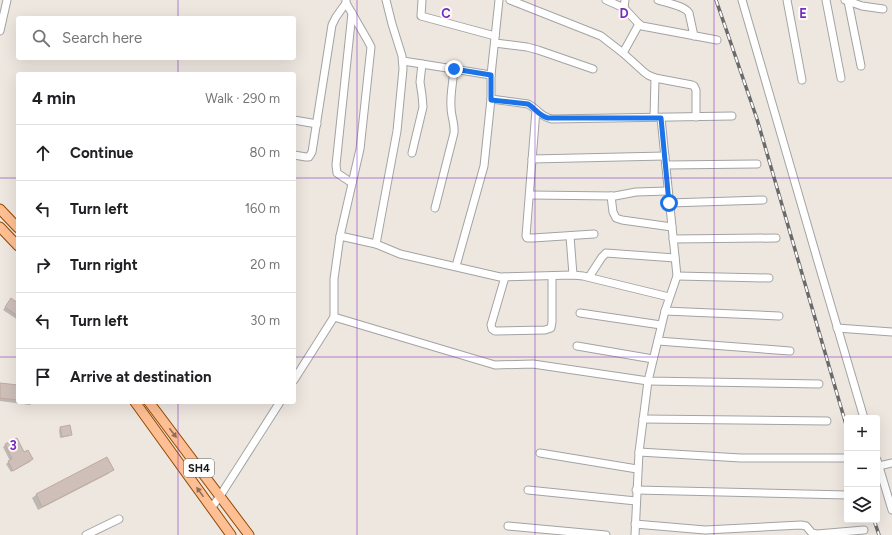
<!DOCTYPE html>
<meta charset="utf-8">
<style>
:root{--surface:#fff;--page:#f2f2f2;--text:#202124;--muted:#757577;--line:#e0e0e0}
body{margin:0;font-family:Figtree,sans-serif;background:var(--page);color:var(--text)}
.controls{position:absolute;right:12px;bottom:12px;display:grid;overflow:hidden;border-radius:4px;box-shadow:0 4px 16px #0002}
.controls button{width:36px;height:36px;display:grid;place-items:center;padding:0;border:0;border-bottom:1px solid var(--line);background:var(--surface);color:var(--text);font:20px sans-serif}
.stop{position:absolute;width:12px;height:12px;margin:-9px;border:3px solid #1a73e8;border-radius:50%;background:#fff}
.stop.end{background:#1a73e8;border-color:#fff;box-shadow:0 1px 4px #0008}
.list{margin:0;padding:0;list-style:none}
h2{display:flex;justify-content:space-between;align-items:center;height:52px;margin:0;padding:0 16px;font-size:17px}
h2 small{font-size:13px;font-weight:400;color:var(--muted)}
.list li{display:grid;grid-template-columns:26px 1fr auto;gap:12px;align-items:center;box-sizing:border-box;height:56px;padding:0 16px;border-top:1px solid var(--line)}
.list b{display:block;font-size:15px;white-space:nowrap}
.list em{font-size:13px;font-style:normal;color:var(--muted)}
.icon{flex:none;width:22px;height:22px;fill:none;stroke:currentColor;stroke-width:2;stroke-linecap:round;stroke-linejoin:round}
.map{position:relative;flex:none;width:892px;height:535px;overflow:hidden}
.search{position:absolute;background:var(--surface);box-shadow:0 4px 16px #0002;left:16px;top:16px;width:280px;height:44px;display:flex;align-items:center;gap:10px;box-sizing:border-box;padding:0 14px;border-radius:4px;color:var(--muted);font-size:15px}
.panel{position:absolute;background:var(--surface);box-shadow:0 4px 16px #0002;left:16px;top:72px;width:280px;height:332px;border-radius:4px}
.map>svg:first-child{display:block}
</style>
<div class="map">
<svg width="892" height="535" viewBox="0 0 892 535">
<rect width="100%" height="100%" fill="#eee7e0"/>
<g fill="#0003">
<polygon points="9,302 18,304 18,320 3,310"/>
<polygon points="0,384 18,386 18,402 33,402 30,405 0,401"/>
<polygon points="60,428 71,434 69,436 60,438 59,430"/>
<polygon points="16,439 24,454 32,459 30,462 11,472 6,464 10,461 3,447 5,445"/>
<polygon points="112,470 108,474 38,510 32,498 36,495"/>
</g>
<g fill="#cebfb9" stroke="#c0aaa2">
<polygon points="11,298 18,303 18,316 5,307"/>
<polygon points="0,383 18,385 18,400 0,398"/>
<polygon points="70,425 72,435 62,437 60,427"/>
<polygon points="17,438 24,452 28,450 33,459 13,471 8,461 12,459 5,444"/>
<polygon points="107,457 114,470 42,507 36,494"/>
</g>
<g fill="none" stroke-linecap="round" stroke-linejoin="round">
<defs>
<g id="minor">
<polyline points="422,0 421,16 495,36"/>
<polyline points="510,0 601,36 623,53 644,72 648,75 655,78 692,85 694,86 696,90 696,117"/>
<polyline points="606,0 624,8 639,24 642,26 717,40"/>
<path d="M658,0C667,3 685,6 689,13L694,36"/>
<polyline points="742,0 821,272 864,418"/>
<polyline points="787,0 802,80"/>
<polyline points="826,0 841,78"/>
<polyline points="845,0 862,6 883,9"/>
<polyline points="848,1 861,66"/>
<polyline points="624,8 625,0"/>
<polyline points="352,13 336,165 337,173 352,183"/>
<polyline points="0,31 7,0"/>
<polyline points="495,43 527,47 538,50 593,69"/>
<polyline points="623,53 639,24"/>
<polyline points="403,61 491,75"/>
<path d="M491,99L528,104C538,109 540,117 552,119L732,116"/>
<polyline points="536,110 526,236 527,238 533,238 594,234"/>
<polyline points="654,117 655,78"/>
<polyline points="661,118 677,276 665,311 648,381 819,384"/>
<polyline points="294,120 317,124"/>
<polyline points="412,153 423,107 422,95 420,82 422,64"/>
<polyline points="294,155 306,157 309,157 312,152 332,25 336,17 346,3"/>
<polyline points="532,159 665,156"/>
<polyline points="666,165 757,164"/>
<polyline points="530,195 615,196 636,192 668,191"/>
<polyline points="611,196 613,212 616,218 622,220 672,227"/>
<polyline points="669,203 763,200"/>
<path d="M435,208L454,133C455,124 451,116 451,107C450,95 453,82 454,69"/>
<polyline points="340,236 376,244 400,254 500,277 573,275 583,276 669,297"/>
<polyline points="570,236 573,275"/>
<polyline points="673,239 776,238"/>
<polyline points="376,244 397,131 403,69 402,56 392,24 386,0"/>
<polyline points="456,266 484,166 491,99 491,75 499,0"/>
<polyline points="677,276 769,278"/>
<polyline points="505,277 491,325 492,329 495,331 545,330 551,328 552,322 552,276"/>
<polyline points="589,277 602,257 606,253 675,258"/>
<polyline points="665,311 779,316"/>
<polyline points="580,313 661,325"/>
<polyline points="334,317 495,365 533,364 648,381 639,452 635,535"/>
<polyline points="837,328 892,332"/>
<polyline points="658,341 790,351"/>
<polyline points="577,346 653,359"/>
<polyline points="294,380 334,317 334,279 340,236 360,149 371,47 368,41 346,3 346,0"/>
<polyline points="643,419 827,421"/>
<polyline points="639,452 741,458 845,458"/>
<polyline points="540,453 637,469"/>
<polyline points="877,460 892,510"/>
<polyline points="879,466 892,463"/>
<polyline points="528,490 636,501"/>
<polyline points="636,490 847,495"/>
<polyline points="212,507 220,496 280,402"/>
<polyline points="635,524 705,530 801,525 806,526 812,533 817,534 864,530"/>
<polyline points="508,526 606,535"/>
<polyline points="86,535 119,519"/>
</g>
<g id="major">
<polyline points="0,209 18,228"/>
<polyline points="0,227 18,246"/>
<polyline points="135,402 231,535"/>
<polyline points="149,402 249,535"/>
</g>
</defs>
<use href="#minor" stroke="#a3a3a3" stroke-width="9"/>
<use href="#major" stroke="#934a00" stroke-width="11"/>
<use href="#minor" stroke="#fff" stroke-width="7"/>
<use href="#major" stroke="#ffbf94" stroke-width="9"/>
<defs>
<g id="rail">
<polyline points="716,0 757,119 847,428"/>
<polyline points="874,520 879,535"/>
</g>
</defs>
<use href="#rail" stroke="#6a6a6a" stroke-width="3.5"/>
<use href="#rail" stroke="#fff" stroke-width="2" stroke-dasharray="6" stroke-linecap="butt"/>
</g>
<defs><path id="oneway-solid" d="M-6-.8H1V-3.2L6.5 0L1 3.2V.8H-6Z"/></defs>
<g fill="#8e6e58">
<use href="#oneway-solid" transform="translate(173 433) rotate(53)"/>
<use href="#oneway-solid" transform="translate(200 492) rotate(-126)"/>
</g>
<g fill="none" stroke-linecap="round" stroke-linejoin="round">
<path stroke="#1a73e8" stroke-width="5" d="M454,69L491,75V100L528,104C535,108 539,116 548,118H661L669,203"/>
</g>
<path fill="none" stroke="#7b2cbf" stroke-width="1" stroke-opacity="0.55" d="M178,0V18M357,0V535M535,0V535M714,0V535M178,58V74M0,178H18M294,178H892M0,357H18M294,357H892M178,402V535"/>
<g text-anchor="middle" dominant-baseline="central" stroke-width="3.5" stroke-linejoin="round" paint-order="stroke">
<rect fill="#fff" stroke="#606060" stroke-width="1" x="184" y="459" width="30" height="18" rx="3"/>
<g font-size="11" font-weight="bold" fill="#1c1c1c">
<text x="199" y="468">SH4</text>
</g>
</g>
<g font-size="13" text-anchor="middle" font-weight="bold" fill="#7b2cbf" stroke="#fff" stroke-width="3.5" stroke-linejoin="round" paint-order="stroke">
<text x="446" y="18">C</text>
<text x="624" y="18">D</text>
<text x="803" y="18">E</text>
<text x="13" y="450">3</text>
</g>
</svg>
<div class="controls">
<button>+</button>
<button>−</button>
<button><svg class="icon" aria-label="layers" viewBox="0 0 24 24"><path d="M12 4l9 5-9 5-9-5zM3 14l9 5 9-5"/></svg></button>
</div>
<div class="stop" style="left:669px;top:203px"></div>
<div class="stop end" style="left:454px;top:69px"></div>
<div class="search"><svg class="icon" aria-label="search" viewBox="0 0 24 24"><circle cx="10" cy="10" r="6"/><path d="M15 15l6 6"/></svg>Search here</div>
<section class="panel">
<h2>4 min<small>Walk · 290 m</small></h2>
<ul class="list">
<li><svg class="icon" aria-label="ahead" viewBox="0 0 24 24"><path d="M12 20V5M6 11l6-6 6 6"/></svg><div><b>Continue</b></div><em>80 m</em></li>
<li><svg class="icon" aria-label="left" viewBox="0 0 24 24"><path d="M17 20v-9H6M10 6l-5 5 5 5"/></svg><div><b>Turn left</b></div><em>160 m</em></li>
<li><svg class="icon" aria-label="right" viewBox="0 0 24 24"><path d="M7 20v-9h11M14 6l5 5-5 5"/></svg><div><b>Turn right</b></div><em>20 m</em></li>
<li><svg class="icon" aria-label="left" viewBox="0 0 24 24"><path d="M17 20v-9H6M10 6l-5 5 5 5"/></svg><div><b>Turn left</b></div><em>30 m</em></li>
<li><svg class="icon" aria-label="arrive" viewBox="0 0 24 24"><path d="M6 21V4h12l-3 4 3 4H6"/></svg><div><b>Arrive at destination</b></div></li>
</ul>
</section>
</div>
